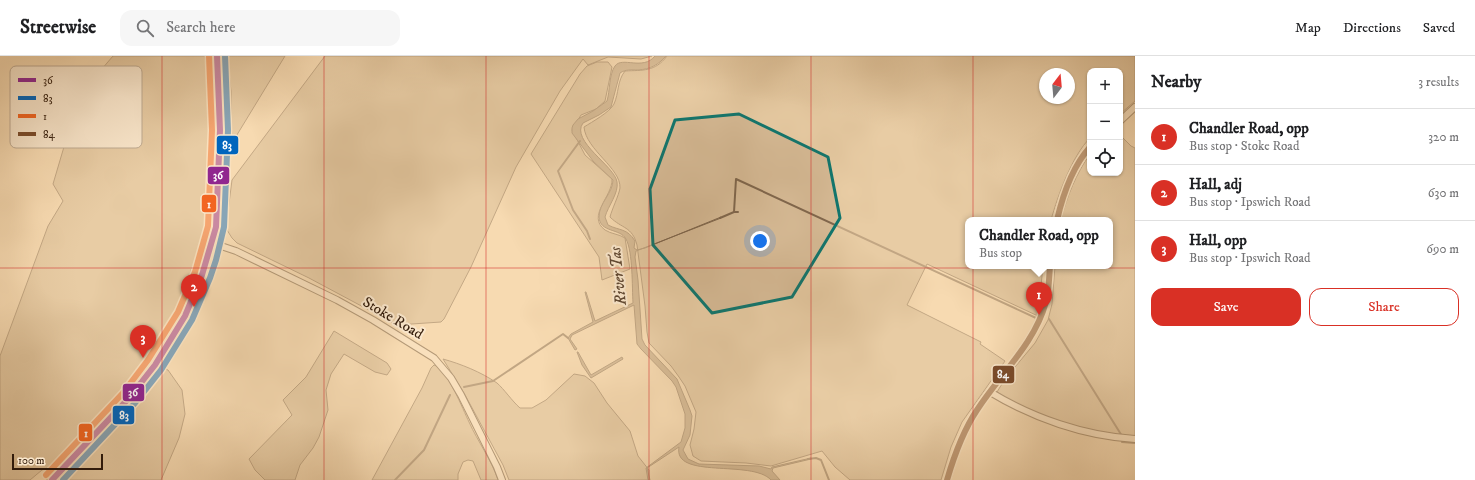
<!DOCTYPE html>
<meta charset="utf-8">
<style>
:root{--surface:#fff;--page:#f6f6f6;--text:#202124;--muted:#757577;--line:#e0e0e0;--accent:#d93025}
body{margin:0;font-family:"IM FELL DW Pica",serif;background:var(--page);color:var(--text)}
.controls{position:absolute;right:12px;top:12px;display:grid;overflow:hidden;border-radius:8px;box-shadow:0 1px 3px #0004}
.controls button{width:36px;height:36px;display:grid;place-items:center;padding:0;border:0;border-bottom:1px solid var(--line);background:var(--surface);color:var(--text);font:20px sans-serif}
.compass{position:absolute;left:1039px;top:12px;width:36px;height:36px;border-radius:50%;background:var(--surface);box-shadow:0 1px 3px #0004;rotate:16deg}
.scale{position:absolute;left:12px;bottom:10px;width:91px;box-sizing:border-box;padding-left:4px;border:2px solid #331c0b;border-top:0;font-size:11px;line-height:14px;white-space:nowrap;color:#331c0b;-webkit-text-stroke:3px #fae7cc;paint-order:stroke}
.you{position:absolute;left:760px;top:185px;width:14px;height:14px;margin:-10px;border:3px solid #fff;border-radius:50%;background:#1a73e8;box-shadow:0 0 0 6px #1a73e833}
.badge{display:grid;place-items:center;width:26px;height:26px;border-radius:50%;background:var(--accent);color:#fff;font-size:13px;font-weight:700}
.pin{position:absolute;translate:-50% -33px;filter:drop-shadow(0 1px 2px #0008)}
.pin::after{content:'';position:absolute;top:21px;width:14px;height:12px;background:inherit;clip-path:polygon(0 0,100% 0,50% 100%)}
.popup{position:absolute;left:965px;top:161px;width:148px;height:52px;box-sizing:border-box;display:grid;place-content:center;border-radius:8px;background:var(--surface);filter:drop-shadow(0 1px 3px #0005);font-size:13px;white-space:nowrap;color:var(--muted)}
.popup b{font-size:15px;color:var(--text)}
.popup::after{content:'';position:absolute;left:50%;top:100%;margin-left:-8px;border:8px solid transparent;border-top-color:var(--surface)}
.list{margin:0;padding:0;list-style:none}
h2{display:flex;justify-content:space-between;align-items:center;height:52px;margin:0;padding:0 16px;font-size:17px}
h2 small{font-size:13px;font-weight:400;color:var(--muted)}
.list li{display:grid;grid-template-columns:26px 1fr auto;gap:12px;align-items:center;box-sizing:border-box;height:56px;padding:0 16px;border-top:1px solid var(--line)}
.list b{display:block;font-size:15px;white-space:nowrap}
.list p{margin:0;font-size:13px;white-space:nowrap;color:var(--muted)}
.list em{font-size:13px;font-style:normal;color:var(--muted)}
.actions{display:flex;gap:8px;padding:12px 16px}
.actions a{flex:1;padding:9px 0;border:1px solid var(--accent);border-radius:12px;text-align:center;font-size:14px;color:var(--accent)}
.actions .main{background:var(--accent);color:#fff}
.icon{flex:none;width:22px;height:22px;fill:none;stroke:currentColor;stroke-width:2;stroke-linecap:round;stroke-linejoin:round}
.map{position:relative;flex:none;width:1135px;height:424px;overflow:hidden}
header{display:flex;align-items:center;gap:24px;box-sizing:border-box;height:56px;padding:0 20px;background:var(--surface);border-bottom:1px solid var(--line)}
header strong{font-size:19px}
nav{display:flex;gap:22px;margin-inline-start:auto;font-size:14px}
.search{width:280px;height:36px;background:var(--page);display:flex;align-items:center;gap:10px;box-sizing:border-box;padding:0 14px;border-radius:12px;color:var(--muted);font-size:15px}
main{display:flex}
aside{flex:1;background:var(--surface)}
.map>svg:first-child{display:block}
</style>
<header>
<strong>Streetwise</strong>
<div class="search"><svg class="icon" aria-label="search" viewBox="0 0 24 24"><circle cx="10" cy="10" r="6"/><path d="M15 15l6 6"/></svg>Search here</div>
<nav><a>Map</a><a>Directions</a><a>Saved</a></nav>
</header>
<main>
<div class="map">
<svg width="1135" height="424" viewBox="0 0 1135 424">
<rect width="100%" height="100%" fill="#f7dab1"/>
<filter id="stains"><feTurbulence type="fractalNoise" baseFrequency=".005" numOctaves="4"/><feColorMatrix values="0 0 0 0 .2 0 0 0 0 .09 0 0 0 0 .02 0 0 0 .5 -.17"/></filter>
<radialGradient id="worn" r=".72"><stop offset=".6" stop-color="#630" stop-opacity="0"/><stop offset="1" stop-color="#630" stop-opacity=".3"/></radialGradient>
<g fill="#d6ba95" stroke="#846b50" fill-rule="evenodd">
<polygon points="113,0 205,0 211,54 208,151 211,170 206,191 197,201 191,214 190,239 168,282 151,307 124,341 65,405 42,414 30,424 0,424 0,300 48,170 63,145 53,128 66,84 69,63 80,42 95,21"/>
<polygon points="227,0 285,0 232,87 231,35"/>
<polygon points="325,0 652,0 641,3 608,1 588,9 583,3 560,35 516,111 471,211 444,263 441,266 397,269 309,222 237,187 232,182 227,174 227,163 232,124"/>
<path d="M667,0H1135V45L1120,58V15H1090V82C1072,100 1058,139 1051,164H968V210H1043L1038,260L927,208L907,249L981,286L980,288L1005,305L962,366L951,391L941,424H850L835,411L822,395L771,410L746,407L701,405L693,400L690,389L694,373L696,356L685,330L679,321L671,310L649,287L647,276L645,250L637,189C632,170 622,173 610,161C612,153 619,139 620,132C621,112 586,94 584,71C592,66 610,56 614,48C619,37 617,25 625,15C643,14 655,16 667,0ZM1045,18H1069V42H1045Z"/>
<path d="M597,6H608L612,11L605,45L596,53L581,59L572,74L585,99L612,123C613,140 586,160 605,174C611,178 619,178 625,182L630,213L602,224L599,201L531,98L580,18L587,10Z"/>
<path d="M1120,79L1131,90L1135,92V381C1101,381 1064,368 1033,355C1020,349 1008,344 997,336L1005,323L1035,287L1048,264L1052,248L1055,210H1110V164H1061C1067,140 1076,118 1090,98V117H1120Z"/>
<polygon points="334,275 387,307 391,313 387,319 375,316 344,298 331,318 326,334 328,354 319,381 313,392 300,409 295,424 265,424 255,414 249,403 292,359 283,344 306,321"/>
<path d="M443,303C461,308 481,316 497,327C504,333 512,345 520,352H532L546,344L574,318L585,320L594,327L607,347L630,375L638,400L649,414V424H509L503,409L464,337Z"/>
<path d="M434,309C447,312 463,354 469,366C478,386 491,403 498,424H481L473,405L468,404L463,406L458,418V424H372L422,332L431,312Z"/>
<path d="M158,311L168,314L182,334L185,358L179,382L161,424H57C92,388 126,351 158,311Z"/>
</g>
<g fill="#b49979" stroke="#80674d">
<path d="M655,0H666C658,9 651,13 638,14C631,14 626,13 620,17L611,51L599,59L583,67C570,85 615,110 617,126C619,137 608,150 605,161L608,169C620,175 627,172 635,185L634,192L637,194L645,192L721,161V162L636,195L635,201L638,224L642,283L645,289L677,323L690,354L692,360L690,379L683,394L688,403L699,408L759,410L771,413L772,411L811,402V403L773,412L772,415L780,424H771C752,403 673,424 679,391L647,412L650,424H648L646,412L681,386L685,372V358L676,331L672,325L641,293L637,288L634,249L572,279L570,283L577,293L575,294L568,282L571,278L593,266L585,236H586L595,265L633,247C632,231 633,196 626,183C620,172 600,177 599,161C599,147 613,137 613,124L593,105L572,77V72L573,69L578,63L593,55L607,45C610,35 609,18 615,10C622,0 643,15 655,0Z"/>
<polygon points="577,296 578,296 591,319 622,301 623,303 591,322 582,309"/>
</g>
<g fill="none" stroke-linecap="round" stroke-linejoin="round">
<g stroke="#80674d" stroke-width="2">
<polyline points="580,85 558,115 573,154 587,175 590,183"/>
<polyline points="734,156 736,123 1036,262"/>
<polyline points="720,162 734,156 738,156"/>
<polyline points="1049,263 1122,380"/>
<polyline points="464,331 493,325 563,278 568,282"/>
<polyline points="1122,386 1135,387"/>
<polyline points="808,403 816,402 821,404 829,424"/>
<polyline points="395,424 424,394 450,339"/>
</g>
<defs>
<g id="minor">
<polyline points="1120,65 1135,51"/>
<path d="M1057,164C1062,142 1073,107 1090,91"/>
<polyline points="212,187 236,195 337,244 373,264 434,302 451,322 461,339 497,411 502,424"/>
<path d="M990,336C1033,362 1084,380 1135,383"/>
<path d="M947,424C955,396 965,370 982,346C991,332 1003,321 1012,308C1025,291 1037,272 1044,252C1049,239 1049,224 1050,210"/>
</g>
<polyline id="highway" points="52,424 129,342 155,309 172,283 185,260 202,219 208,202 216,171 220,74 217,0"/>
</defs>
<use href="#minor" stroke="#644c34" stroke-width="8"/>
<use href="#highway" stroke="#331c0b" stroke-width="11"/>
<use href="#minor" stroke="#fae7cc" stroke-width="6"/>
<use href="#highway" stroke="#f7dab1" stroke-width="9"/>
<defs>
<polyline id="bus-1" points="52,424 129,342 155,309 185,260 202,219 216,171 220,74 217,0"/>
<polyline id="bus-2" points="63,424 135,347 161,314 192,264 210,222 216,204 224,171 228,74 225,0"/>
<polyline id="bus-3" points="46,419 123,337 148,304 178,256 195,216 208,170 212,74 209,0"/>
<g id="bus-4">
<path d="M1057,164C1063,138 1072,111 1090,91"/>
<path d="M947,424C954,400 963,375 977,354C1000,318 1034,289 1046,246C1049,235 1049,222 1050,210"/>
</g>
</defs>
<use href="#bus-1" stroke="#fae7cc" stroke-width="9"/>
<use href="#bus-2" stroke="#fae7cc" stroke-width="9"/>
<use href="#bus-3" stroke="#fae7cc" stroke-width="9"/>
<use href="#bus-4" stroke="#fae7cc" stroke-width="9"/>
<use href="#bus-1" stroke="#90268f" stroke-width="6"/>
<use href="#bus-2" stroke="#0065bd" stroke-width="6"/>
<use href="#bus-3" stroke="#f26522" stroke-width="6"/>
<use href="#bus-4" stroke="#7a4b2a" stroke-width="6"/>
</g>
<path d="M0 0H1135V424H0ZM739,58L828,101L840,162L792,241L712,257L653,189L650,133L675,64Z" fill="#f7dab1" fill-opacity=".55" fill-rule="evenodd"/>
<path fill="none" stroke="#0f766e" stroke-width="3" stroke-linejoin="round" d="M739,58L828,101L840,162L792,241L712,257L653,189L650,133L675,64Z"/>
<path fill="none" stroke="#d62828" stroke-width="1" stroke-opacity="0.55" d="M162,0V424M324,0V424M486,0V424M649,0V424M811,0V424M973,0V424M0,212H1135"/>
<g text-anchor="middle" dominant-baseline="central" stroke-width="4" stroke-linejoin="round" paint-order="stroke">
<g font-size="15" fill="#331c0b" stroke="#fae7cc">
<text transform="translate(393 262) rotate(31)">Stoke Road</text>
</g>
<g font-size="16" font-style="italic" fill="#604832" stroke="#fae7cc">
<text transform="translate(618 220) rotate(-96)">River Tas</text>
</g>
</g>
<rect x="10" y="10" width="132" height="82" rx="6" fill="#fae7cc" stroke="#beaa92" stroke-width="1"/>
<rect x="18" y="22" width="18" height="4" fill="#90268f"/>
<rect x="18" y="40" width="18" height="4" fill="#0065bd"/>
<rect x="18" y="58" width="18" height="4" fill="#f26522"/>
<rect x="18" y="76" width="18" height="4" fill="#7a4b2a"/>
<g font-size="11" fill="#331c0b">
<text x="43" y="28">36</text>
<text x="43" y="46">83</text>
<text x="43" y="64">1</text>
<text x="43" y="82">84</text>
</g>
<g stroke="#fae7cc" stroke-width="1.5">
<rect x="216" y="79" width="23" height="20" rx="4" fill="#0065bd"/>
<rect x="207" y="110" width="23" height="19" rx="4" fill="#90268f"/>
<rect x="201" y="138" width="16" height="19" rx="4" fill="#f26522"/>
<rect x="992" y="309" width="23" height="19" rx="4" fill="#7a4b2a"/>
<rect x="122" y="327" width="23" height="19" rx="4" fill="#90268f"/>
<rect x="112" y="349" width="23" height="20" rx="4" fill="#0065bd"/>
<rect x="78" y="367" width="15" height="19" rx="4" fill="#f26522"/>
</g>
<g font-size="11" text-anchor="middle" font-weight="bold" fill="#fff">
<text x="227" y="93">83</text>
<text x="218" y="123">36</text>
<text x="209" y="152">1</text>
<text x="1003" y="322">84</text>
<text x="133" y="340">36</text>
<text x="124" y="363">83</text>
<text x="86" y="381">1</text>
</g>
<rect width="100%" height="100%" filter="url(#stains)"/>
<rect width="100%" height="100%" fill="url(#worn)"/>
</svg>
<div class="controls">
<button>+</button>
<button>−</button>
<button><svg class="icon" aria-label="locate" viewBox="0 0 24 24"><circle cx="12" cy="12" r="6"/><path d="M12 2v4M12 18v4M2 12h4M18 12h4"/></svg></button>
</div>
<svg class="compass" viewBox="-18 -18 36 36"><path d="M0-13l5 13h-10z" fill="#e53935"/><path d="M0 13l5-13h-10z" fill="#757577"/></svg>
<div class="scale">100 m</div>
<div class="you"></div>
<div class="pin badge" style="left:1039px;top:259px">1</div>
<div class="popup"><b>Chandler Road, opp</b>Bus stop</div>
<div class="pin badge" style="left:194px;top:251px">2</div>
<div class="pin badge" style="left:143px;top:302px">3</div>
</div>
<aside>
<h2>Nearby<small>3 results</small></h2>
<ul class="list">
<li><span class="badge">1</span><div><b>Chandler Road, opp</b><p>Bus stop · Stoke Road</p></div><em>320 m</em></li>
<li><span class="badge">2</span><div><b>Hall, adj</b><p>Bus stop · Ipswich Road</p></div><em>630 m</em></li>
<li><span class="badge">3</span><div><b>Hall, opp</b><p>Bus stop · Ipswich Road</p></div><em>690 m</em></li>
</ul>
<div class="actions"><a class="main">Save</a><a>Share</a></div>
</aside>
</main>
